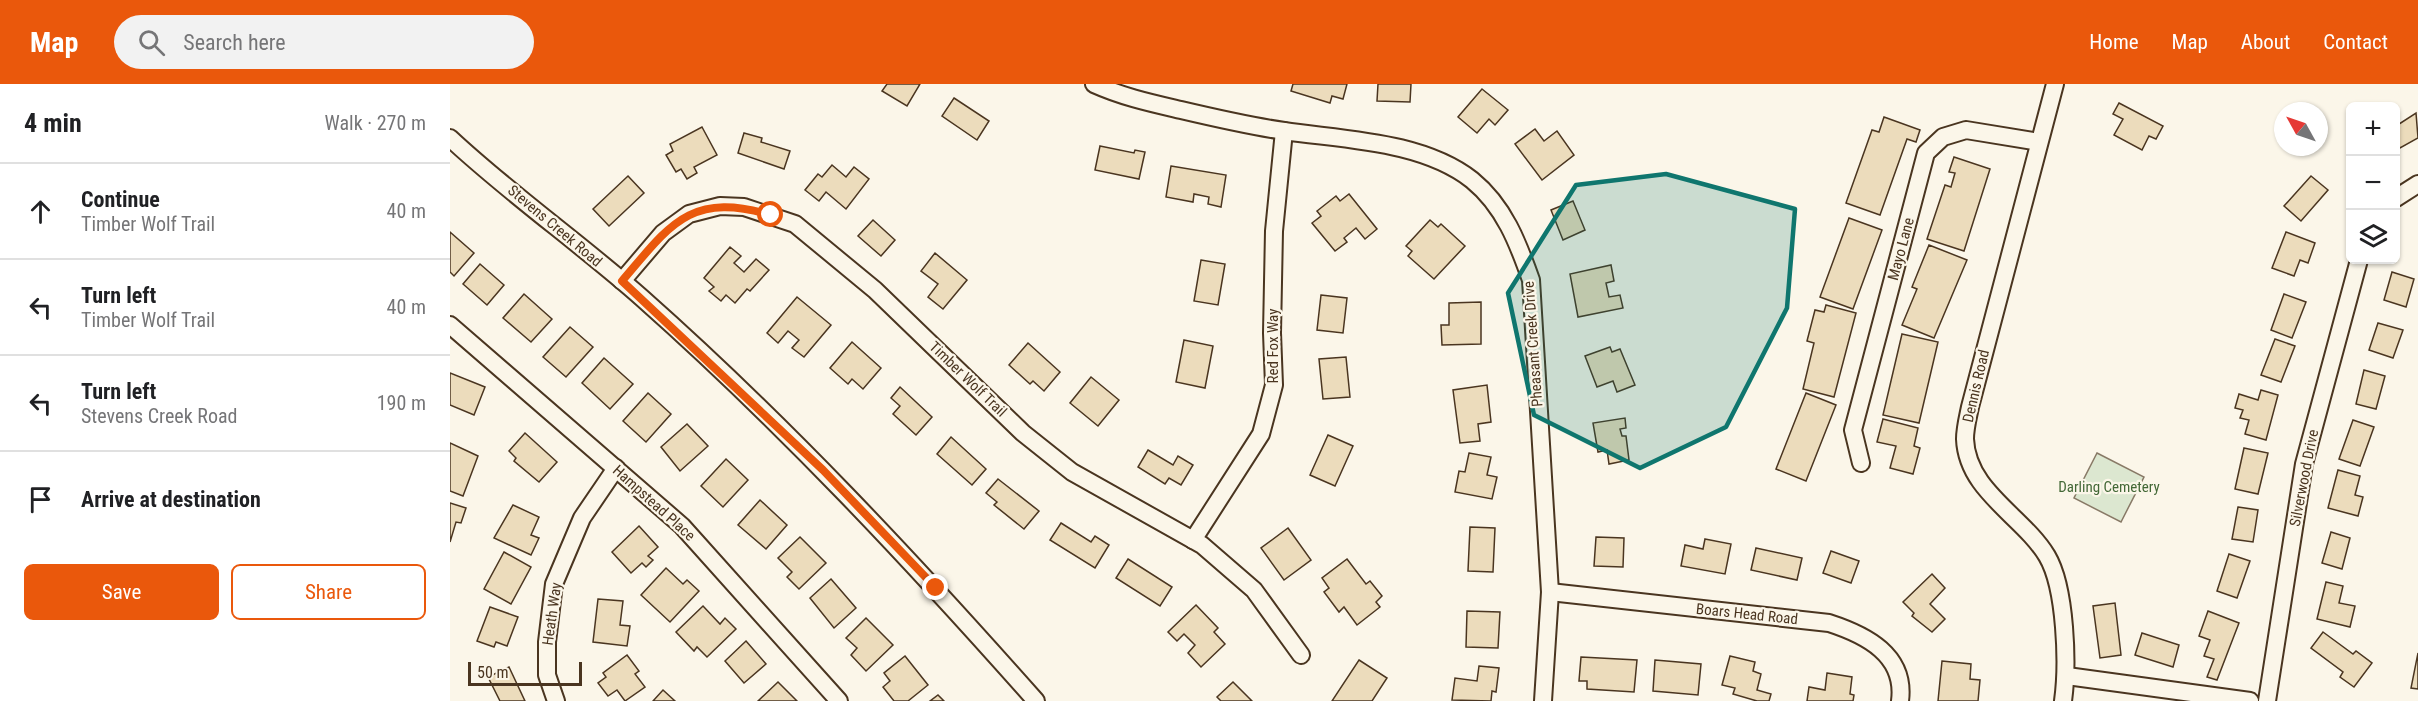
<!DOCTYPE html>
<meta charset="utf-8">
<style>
:root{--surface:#fff;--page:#f2f2f2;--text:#202124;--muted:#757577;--line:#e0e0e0;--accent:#ea580c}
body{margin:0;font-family:"Roboto Condensed",sans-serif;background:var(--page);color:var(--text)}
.controls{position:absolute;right:18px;top:18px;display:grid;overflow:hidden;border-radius:9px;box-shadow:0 2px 4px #0004}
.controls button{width:54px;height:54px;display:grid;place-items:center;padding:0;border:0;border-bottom:2px solid var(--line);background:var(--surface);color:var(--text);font:30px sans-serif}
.compass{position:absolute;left:1824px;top:18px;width:54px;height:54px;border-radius:50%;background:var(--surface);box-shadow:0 2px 4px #0004;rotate:310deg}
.scale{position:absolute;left:18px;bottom:15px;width:114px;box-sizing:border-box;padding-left:6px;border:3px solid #4a3520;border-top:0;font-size:16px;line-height:21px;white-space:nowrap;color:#4a3520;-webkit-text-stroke:4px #fbf6e9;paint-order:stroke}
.stop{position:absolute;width:18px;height:18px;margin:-14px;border:4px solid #ea580c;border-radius:50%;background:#fff}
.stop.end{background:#ea580c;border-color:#fff;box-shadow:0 2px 6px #0008}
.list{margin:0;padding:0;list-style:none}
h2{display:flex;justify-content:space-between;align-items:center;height:78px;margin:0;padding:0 24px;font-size:26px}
h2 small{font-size:20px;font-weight:400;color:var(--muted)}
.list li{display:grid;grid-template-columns:39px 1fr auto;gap:18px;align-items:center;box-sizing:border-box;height:96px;padding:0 24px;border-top:2px solid var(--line)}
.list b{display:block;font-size:22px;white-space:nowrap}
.list p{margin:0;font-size:20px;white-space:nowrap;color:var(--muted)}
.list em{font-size:20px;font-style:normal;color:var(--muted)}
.actions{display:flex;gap:12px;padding:18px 24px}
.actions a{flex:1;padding:14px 0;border:2px solid var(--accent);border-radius:9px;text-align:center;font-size:21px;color:var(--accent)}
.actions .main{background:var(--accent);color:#fff}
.icon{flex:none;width:33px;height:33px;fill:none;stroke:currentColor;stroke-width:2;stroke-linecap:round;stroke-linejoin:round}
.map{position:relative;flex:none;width:1968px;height:617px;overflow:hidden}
header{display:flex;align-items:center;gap:36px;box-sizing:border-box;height:84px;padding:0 30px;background:var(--accent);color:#fff}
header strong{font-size:28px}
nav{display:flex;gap:33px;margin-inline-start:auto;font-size:21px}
.search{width:420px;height:54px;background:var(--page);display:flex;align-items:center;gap:15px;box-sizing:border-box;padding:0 21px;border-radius:33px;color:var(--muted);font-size:22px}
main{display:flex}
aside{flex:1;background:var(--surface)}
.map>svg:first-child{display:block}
</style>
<header>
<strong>Map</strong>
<div class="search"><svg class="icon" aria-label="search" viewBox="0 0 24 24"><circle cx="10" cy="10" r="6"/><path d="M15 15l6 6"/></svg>Search here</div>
<nav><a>Home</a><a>Map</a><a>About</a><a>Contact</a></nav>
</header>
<main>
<aside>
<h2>4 min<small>Walk · 270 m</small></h2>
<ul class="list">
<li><svg class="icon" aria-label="ahead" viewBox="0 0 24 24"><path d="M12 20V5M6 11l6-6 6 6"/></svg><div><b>Continue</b><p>Timber Wolf Trail</p></div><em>40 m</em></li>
<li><svg class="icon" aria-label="left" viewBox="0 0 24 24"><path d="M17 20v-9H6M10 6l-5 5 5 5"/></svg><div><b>Turn left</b><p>Timber Wolf Trail</p></div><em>40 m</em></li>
<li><svg class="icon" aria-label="left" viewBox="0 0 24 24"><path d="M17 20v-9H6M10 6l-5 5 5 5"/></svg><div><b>Turn left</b><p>Stevens Creek Road</p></div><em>190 m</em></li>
<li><svg class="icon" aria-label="arrive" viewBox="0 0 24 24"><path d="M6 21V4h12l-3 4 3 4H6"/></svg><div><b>Arrive at destination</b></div></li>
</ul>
<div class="actions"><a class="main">Save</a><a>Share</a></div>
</aside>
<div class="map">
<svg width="1968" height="617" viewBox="0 0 1968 617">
<rect width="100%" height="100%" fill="#fbf6e9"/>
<polygon fill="#dce7d0" stroke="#887966" stroke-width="1.5" points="1647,369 1694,393 1671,438 1624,414"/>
<g fill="#ecdcbc" stroke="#4a3520" stroke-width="1.5">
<polygon points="437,0 470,0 457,22 432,7"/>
<polygon points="843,0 897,0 893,15 882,12 880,19 841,7"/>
<polygon points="928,0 961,0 960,18 927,17"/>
<polygon points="1032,5 1058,26 1045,41 1039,35 1027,49 1008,33"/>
<polygon points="504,14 539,37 527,56 492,32"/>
<polygon points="1669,19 1713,42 1706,55 1699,52 1692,66 1664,51 1673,35 1663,30"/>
<polygon points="1966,29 1968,54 1950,64 1946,56 1946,42"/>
<polygon points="1434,33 1470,46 1466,58 1457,55 1430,131 1396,119 1422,46 1429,48"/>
<polygon points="252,43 267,71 244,83 247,89 237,95 231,85 226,88 216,71 223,67 220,60"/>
<polygon points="1085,45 1094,57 1107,47 1124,71 1092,96 1065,60"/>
<polygon points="294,49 312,54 311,58 340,67 334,85 288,69"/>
<polygon points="650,62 684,69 685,66 695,68 689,95 645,86"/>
<polygon points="1504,73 1540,85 1514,167 1477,155 1495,101 1501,103 1505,89 1499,88"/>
<polygon points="382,81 396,93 404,83 419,95 396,125 376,108 369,117 355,106 368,90 372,93"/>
<polygon points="721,82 776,91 771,123 758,120 759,113 744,110 743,118 716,113"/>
<polygon points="178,92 194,109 159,142 143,125"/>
<polygon points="1861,92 1878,106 1851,137 1834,122"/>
<polygon points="899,110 927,145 915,155 906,144 894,154 897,158 885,167 862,139 871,132 867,127 886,112 890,117"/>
<polygon points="1123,117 1135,146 1113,156 1101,126"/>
<polygon points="1399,134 1432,146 1403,225 1370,213"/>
<polygon points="423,136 445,156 431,172 408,152"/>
<polygon points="980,136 988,143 991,140 1015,162 984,195 958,172 962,167 956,162"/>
<polygon points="0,148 24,169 4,192 0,188"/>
<polygon points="1836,148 1865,159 1858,179 1850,176 1844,192 1822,184"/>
<polygon points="1479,161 1517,176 1484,254 1452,241 1467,205 1462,203"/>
<polygon points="280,163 291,172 284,179 294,188 306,175 319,186 300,207 297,205 285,219 276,211 271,217 259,207 264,203 254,194"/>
<polygon points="485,169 517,196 493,225 478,213 488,200 471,187"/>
<polygon points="751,176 775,180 768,221 744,217"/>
<polygon points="30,180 54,201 37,221 13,200"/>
<polygon points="1161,181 1164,197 1156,199 1159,213 1170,211 1173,224 1128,233 1120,190"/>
<polygon points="1942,188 1964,195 1956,223 1934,216"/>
<polygon points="74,210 102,235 81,258 53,234"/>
<polygon points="1834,210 1856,218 1842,254 1821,246"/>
<polygon points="871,211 897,214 893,249 867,246"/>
<polygon points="347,213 381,241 354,273 342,264 349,256 338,247 328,259 317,249"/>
<polygon points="1031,218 1031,260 992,261 991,241 999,241 999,219"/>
<polygon points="1376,221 1406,229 1384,313 1353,305 1364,259 1357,257 1365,226 1374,228"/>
<polygon points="1928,239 1953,246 1943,274 1919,266"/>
<polygon points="120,243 143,263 116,293 93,273"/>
<polygon points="1452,250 1488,258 1469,339 1433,331"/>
<polygon points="1825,255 1845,262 1831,298 1811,291"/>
<polygon points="734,256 763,262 755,304 726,298"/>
<polygon points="402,258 431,284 413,305 402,295 398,300 380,284"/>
<polygon points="578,259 610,288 594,307 583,297 580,300 559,281"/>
<polygon points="1160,263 1162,268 1170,265 1185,301 1167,308 1163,297 1147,303 1135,272"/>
<polygon points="896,273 900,313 873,315 869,275"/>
<polygon points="154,274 183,300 160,325 132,299"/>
<polygon points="1914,286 1935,292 1926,325 1906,320"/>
<polygon points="0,289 35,303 24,331 0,321"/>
<polygon points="641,293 669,316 648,342 620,319"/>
<polygon points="1037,301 1041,338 1028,340 1030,357 1010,359 1003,306"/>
<polygon points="450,303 482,333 466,351 443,330 450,322 441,314"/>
<polygon points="1811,306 1828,311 1816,356 1795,350 1799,336 1790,334 1793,326 1785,324 1789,310 1808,316"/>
<polygon points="198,309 221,330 196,358 173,337"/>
<polygon points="1356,309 1386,321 1356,397 1326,385"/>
<polygon points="1175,334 1176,344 1170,345 1172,352 1176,352 1179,376 1159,380 1157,366 1148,368 1143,339"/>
<polygon points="1433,335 1468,344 1464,362 1470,364 1463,390 1440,384 1446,362 1427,358"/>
<polygon points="1903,336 1924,343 1910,382 1889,375"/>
<polygon points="237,340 258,362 230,387 211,363"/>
<polygon points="75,349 107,378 89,398 64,377 66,374 59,367"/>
<polygon points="878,351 903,362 885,402 860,391"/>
<polygon points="501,353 536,385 522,401 487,370"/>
<polygon points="0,359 28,372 13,412 0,407"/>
<polygon points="1794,364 1818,369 1808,410 1785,405"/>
<polygon points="698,366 723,381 728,372 743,381 731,401 719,394 715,400 688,383"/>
<polygon points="1019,369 1041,373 1037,391 1047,393 1042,415 1005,408 1009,387 1015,388"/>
<polygon points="276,375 298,396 273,423 251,402"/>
<polygon points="1888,386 1910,392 1905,411 1913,413 1908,432 1878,424"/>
<polygon points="548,395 589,427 574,445 544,421 547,418 536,409"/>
<polygon points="310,416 337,441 316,465 288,441"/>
<polygon points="0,419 16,424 11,439 6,438 0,458"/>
<polygon points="63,421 89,433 81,451 89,454 81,471 44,454"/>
<polygon points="1788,423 1808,426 1803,458 1782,455"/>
<polygon points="611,439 641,458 645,452 659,461 645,484 600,456"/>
<polygon points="189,442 208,463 198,472 203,476 196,483 192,479 181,489 162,468"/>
<polygon points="1020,443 1045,444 1043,488 1018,487"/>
<polygon points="838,444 861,476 834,496 811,464"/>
<polygon points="1881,448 1900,454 1892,485 1872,479"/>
<polygon points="350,453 376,479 349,505 337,493 342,488 328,474"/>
<polygon points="1146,453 1174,454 1173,483 1144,482"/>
<polygon points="1255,455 1281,460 1275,490 1231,482 1235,461 1253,465"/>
<polygon points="1306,464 1352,474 1347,496 1301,486"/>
<polygon points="1381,467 1409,477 1401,499 1373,489"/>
<polygon points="54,468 81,483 61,520 34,505"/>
<polygon points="1779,470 1800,477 1787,514 1767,507"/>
<polygon points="678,475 722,503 710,522 666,494"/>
<polygon points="897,475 916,500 920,497 932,512 926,518 930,523 907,541 894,523 889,528 874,508 879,504 872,494"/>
<polygon points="216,484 233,500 237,496 249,507 220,538 191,511"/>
<polygon points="1482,490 1495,504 1480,520 1495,535 1482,548 1462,532 1464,529 1453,518"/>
<polygon points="381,495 406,524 384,544 360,514"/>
<polygon points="1876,498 1893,502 1889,519 1905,522 1900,543 1867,535"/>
<polygon points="148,515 173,517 170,541 180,542 177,562 143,558"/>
<polygon points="1665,519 1671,571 1650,574 1643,522"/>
<polygon points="746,521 768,544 764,548 775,560 751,583 738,569 745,561 734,550 727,557 718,548"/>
<polygon points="253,522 270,540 275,534 286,545 257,573 247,563 244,567 226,548"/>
<polygon points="40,523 68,533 57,562 46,558 44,563 27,557"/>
<polygon points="1017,527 1050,528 1048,564 1016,563"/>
<polygon points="1758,527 1789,539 1767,596 1757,593 1764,575 1754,572 1760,556 1749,552"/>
<polygon points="416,534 443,561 416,587 401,571 407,564 396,554"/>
<polygon points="1873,548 1903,570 1906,567 1922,579 1904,603 1890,593 1893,588 1861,564"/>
<polygon points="1692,549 1729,561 1723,583 1685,571"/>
<polygon points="296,557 316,580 294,599 275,577"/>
<polygon points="1968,569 1968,605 1961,604"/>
<polygon points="177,571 189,587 185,590 195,603 175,617 167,606 158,612 148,599 156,593 153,589"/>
<polygon points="455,572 478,601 458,617 444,617 433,603 440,597 434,589"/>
<polygon points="1280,572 1305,578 1303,587 1311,590 1307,606 1321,610 1319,617 1307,617 1283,610 1285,604 1272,601"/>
<polygon points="1131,573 1187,576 1184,608 1137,605 1137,597 1129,597"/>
<polygon points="909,576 937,594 922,617 882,617"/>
<polygon points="1205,576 1251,580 1248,611 1203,607"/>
<polygon points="1492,577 1521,580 1520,595 1530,596 1528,617 1488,617"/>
<polygon points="1029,582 1049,584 1046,608 1042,607 1041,617 1002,616 1005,594 1027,597"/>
<polygon points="59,583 75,617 50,617 38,593"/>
<polygon points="1377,589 1402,593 1400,610 1404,611 1403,617 1357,617 1359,603 1375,606"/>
<polygon points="328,598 347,617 308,617"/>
<polygon points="783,598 802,617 771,617 767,613"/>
<polygon points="213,606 225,617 203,617"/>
<polygon points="488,611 494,617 480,617"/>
</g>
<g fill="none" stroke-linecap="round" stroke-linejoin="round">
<defs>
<g id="minor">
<path d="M644,0C673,13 701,19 731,26C765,34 800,42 834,47C895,56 972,57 1022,96C1054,122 1068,159 1081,196L1100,508L1093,617"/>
<path d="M1605,0L1520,323C1518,333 1515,344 1515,355C1517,407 1573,432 1597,472C1616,504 1618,581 1613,617"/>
<path d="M0,54C61,111 130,159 192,214C333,339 461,476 586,617"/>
<polyline points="1946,114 1968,100"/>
<polyline points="172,197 213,149 239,130 270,122 294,123 345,140 425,206 573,349 622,388 752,461 804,506 851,571"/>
<polyline points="0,241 232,442 389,617"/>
<polyline points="1411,379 1403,346 1476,69 1493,53 1516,46 1589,58"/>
<polyline points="743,456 811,350 824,301 822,249 824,147 834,47"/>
<path d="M1100,508L1379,539C1416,551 1456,571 1450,617"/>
<polyline points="1617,592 1800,617"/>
<polyline points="106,617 97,591 97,558 104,500 132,434 166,384"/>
<polyline points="1817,617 1854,380 1909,176"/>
</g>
</defs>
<use href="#minor" stroke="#4a3520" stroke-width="20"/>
<use href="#minor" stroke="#fbf6e9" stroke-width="16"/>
</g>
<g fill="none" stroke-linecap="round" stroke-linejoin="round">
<path stroke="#ea580c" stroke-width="8" d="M321,131C240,107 220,141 172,197L373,386L486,504"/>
</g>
<path fill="#0f766e" fill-opacity="0.2" stroke="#0f766e" stroke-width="4.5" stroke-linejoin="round" d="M1216,90L1345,125L1337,224L1276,343L1190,384L1084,331L1058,209L1126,101Z"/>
<g text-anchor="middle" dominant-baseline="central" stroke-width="4.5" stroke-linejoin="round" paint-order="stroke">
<g font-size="15" fill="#4a3520" stroke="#fbf6e9">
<text transform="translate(105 142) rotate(40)">Stevens Creek Road</text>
<text transform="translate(1451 165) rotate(-75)">Mayo Lane</text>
<text transform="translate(1083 260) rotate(-94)">Pheasant Creek Drive</text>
<text transform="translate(823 262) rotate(-90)">Red Fox Way</text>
<text transform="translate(518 295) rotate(44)">Timber Wolf Trail</text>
<text transform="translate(1526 302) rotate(-77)">Dennis Road</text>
<text transform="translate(1854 394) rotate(-79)">Silverwood Drive</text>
<text transform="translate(204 419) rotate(42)">Hampstead Place</text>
<text transform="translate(102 530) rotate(-82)">Heath Way</text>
<text transform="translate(1297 530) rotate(6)">Boars Head Road</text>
</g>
<g font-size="15" fill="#436837" stroke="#fbf6e9">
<text x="1659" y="403">Darling Cemetery</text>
</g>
</g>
</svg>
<div class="controls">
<button>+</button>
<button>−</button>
<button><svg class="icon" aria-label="layers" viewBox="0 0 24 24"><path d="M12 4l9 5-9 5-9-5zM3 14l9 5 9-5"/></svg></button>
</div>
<svg class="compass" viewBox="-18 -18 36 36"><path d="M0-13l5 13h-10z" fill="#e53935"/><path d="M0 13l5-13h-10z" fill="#757577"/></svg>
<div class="scale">50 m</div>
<div class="stop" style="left:321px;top:131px"></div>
<div class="stop end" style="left:486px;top:504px"></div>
</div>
</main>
